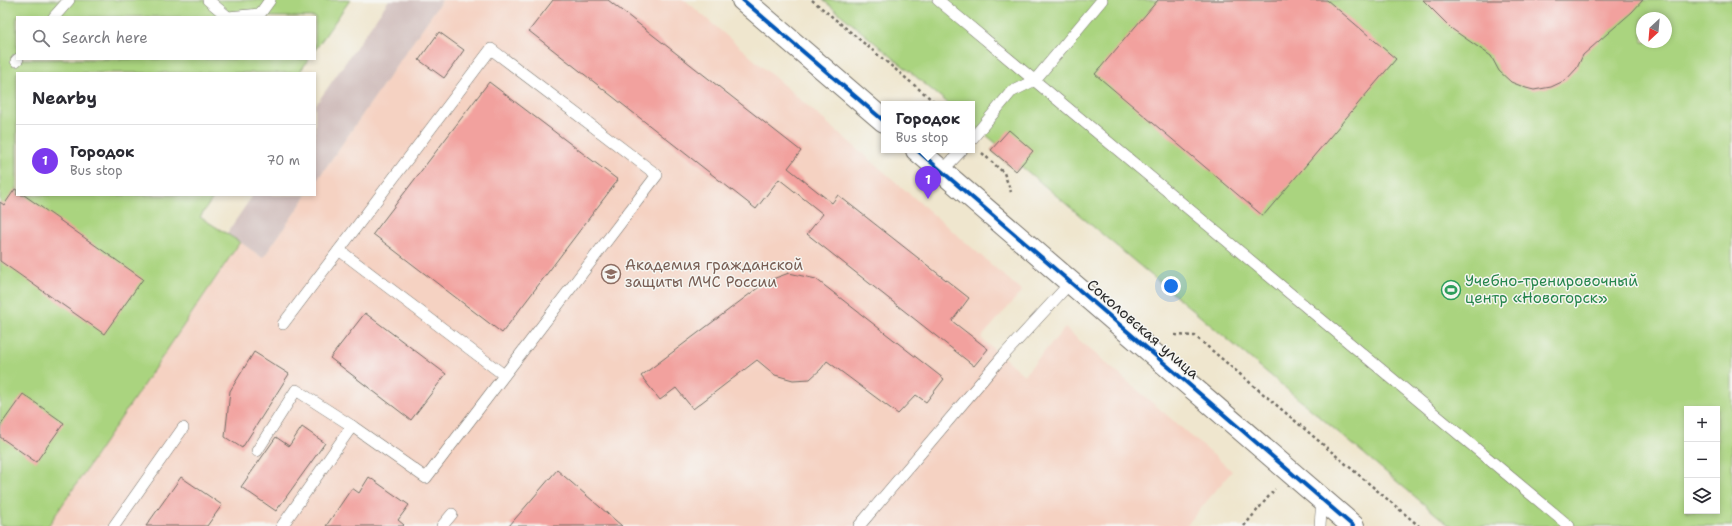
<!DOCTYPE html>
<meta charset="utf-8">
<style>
:root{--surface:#fff;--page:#f7f7f7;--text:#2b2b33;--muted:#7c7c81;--line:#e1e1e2;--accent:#7c3aed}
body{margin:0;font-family:"Shantell Sans",sans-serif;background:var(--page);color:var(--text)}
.controls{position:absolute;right:12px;bottom:12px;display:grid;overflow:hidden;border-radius:0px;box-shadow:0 2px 6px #0003}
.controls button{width:36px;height:36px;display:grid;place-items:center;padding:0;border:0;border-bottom:1px solid var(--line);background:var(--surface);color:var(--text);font:20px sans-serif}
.compass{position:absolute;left:1636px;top:12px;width:36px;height:36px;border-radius:50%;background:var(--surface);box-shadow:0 2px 6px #0003;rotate:206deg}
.you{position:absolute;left:1171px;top:286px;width:14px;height:14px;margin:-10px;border:3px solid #fff;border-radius:50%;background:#1a73e8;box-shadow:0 0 0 6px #1a73e833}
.badge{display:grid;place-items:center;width:26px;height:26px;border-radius:50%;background:var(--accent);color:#fff;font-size:13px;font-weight:700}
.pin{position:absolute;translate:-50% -33px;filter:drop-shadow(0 1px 2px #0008)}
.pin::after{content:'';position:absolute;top:21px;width:14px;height:12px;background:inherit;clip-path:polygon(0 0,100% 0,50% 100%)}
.popup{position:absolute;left:881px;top:101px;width:94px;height:52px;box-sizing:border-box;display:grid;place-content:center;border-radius:0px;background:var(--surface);filter:drop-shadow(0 1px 3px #0005);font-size:13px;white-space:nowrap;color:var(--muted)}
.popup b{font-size:15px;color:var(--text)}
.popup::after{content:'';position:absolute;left:50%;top:100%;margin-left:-8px;border:8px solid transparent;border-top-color:var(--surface)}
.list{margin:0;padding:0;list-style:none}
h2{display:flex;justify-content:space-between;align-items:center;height:52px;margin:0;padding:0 16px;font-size:17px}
h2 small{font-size:13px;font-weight:400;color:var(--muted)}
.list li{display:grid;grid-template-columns:26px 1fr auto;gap:12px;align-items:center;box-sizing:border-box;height:72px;padding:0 16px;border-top:1px solid var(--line)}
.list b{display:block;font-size:15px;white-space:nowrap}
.list p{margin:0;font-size:13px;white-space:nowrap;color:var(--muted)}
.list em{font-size:13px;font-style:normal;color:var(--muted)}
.icon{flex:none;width:22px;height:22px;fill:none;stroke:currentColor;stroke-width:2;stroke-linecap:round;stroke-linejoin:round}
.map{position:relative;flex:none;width:1732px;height:526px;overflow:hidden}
.search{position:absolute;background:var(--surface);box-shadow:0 2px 6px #0003;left:16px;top:16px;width:300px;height:44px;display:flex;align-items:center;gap:10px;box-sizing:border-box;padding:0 14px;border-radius:0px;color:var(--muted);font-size:15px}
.panel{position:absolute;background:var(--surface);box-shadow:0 2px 6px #0003;left:16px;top:72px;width:300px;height:124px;border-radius:0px}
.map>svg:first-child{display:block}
</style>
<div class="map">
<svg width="1732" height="526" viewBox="0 0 1732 526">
<rect width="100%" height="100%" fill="#f6f6f2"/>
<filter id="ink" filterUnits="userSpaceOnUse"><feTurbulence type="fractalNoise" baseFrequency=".025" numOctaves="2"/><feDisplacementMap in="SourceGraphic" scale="8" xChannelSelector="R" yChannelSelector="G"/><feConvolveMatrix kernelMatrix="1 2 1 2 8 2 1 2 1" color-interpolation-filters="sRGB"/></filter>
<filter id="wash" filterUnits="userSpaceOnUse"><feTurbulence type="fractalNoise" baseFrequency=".012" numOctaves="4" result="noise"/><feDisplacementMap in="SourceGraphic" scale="16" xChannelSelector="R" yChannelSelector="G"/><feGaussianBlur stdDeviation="0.9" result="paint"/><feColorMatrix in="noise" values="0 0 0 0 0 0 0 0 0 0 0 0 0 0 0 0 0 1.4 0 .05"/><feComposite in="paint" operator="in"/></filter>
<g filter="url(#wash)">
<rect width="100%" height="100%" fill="#efe6ce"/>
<polygon fill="#f5d2c2" points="442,0 685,0 1022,291 981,338 1024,375 1065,328 1232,471 1186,526 48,526 240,242 263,258 307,195 315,195 315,183"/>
<g fill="#d1bfbd">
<polygon points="389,0 442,0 315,183 315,106"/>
<polygon points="253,195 307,195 263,258 227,233"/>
</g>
<g fill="#aad47f" stroke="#6a8055" fill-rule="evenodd">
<polygon points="0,0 350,0 315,50 315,17 17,17 17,59 309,59 299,73 17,73 17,195 215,195 200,217 240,242 48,526 0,526"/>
<path d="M823,0H1732V526H1450L1021,166L1016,171L991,150L997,144L972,123V104H949ZM1642,18H1666V42H1642ZM1687,409H1717V511H1687Z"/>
</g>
<g id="blocks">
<g fill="#f2a19e">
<polygon points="553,0 608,0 801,151 788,168 832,203 838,195 969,298 952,321 988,349 974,366 807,234 823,214 779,179 756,209 529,31"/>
<polygon points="1158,0 1327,0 1396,59 1263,216 1095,74"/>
<polygon points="1423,0 1643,0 1632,12 1583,55 1577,68 1566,80 1551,87 1534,90 1526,88 1511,82 1499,71 1491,56 1452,29"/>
<polygon points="439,32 464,50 444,78 419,60"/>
<polygon points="489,82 618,180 502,333 373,234"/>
<polygon points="1009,130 1033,151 1016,171 991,150"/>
<polygon points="15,189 17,190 17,195 24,195 143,279 104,334 0,261 0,202 4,205"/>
<polygon points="789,273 816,279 944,379 926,402 916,395 898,414 827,361 821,369 810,379 793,380 775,375 757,360 693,409 676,388 660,400 641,376 767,281"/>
<polygon points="365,313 446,374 411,420 330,358"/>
<polygon points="254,352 289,374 242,448 225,437 230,391"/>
<polygon points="23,394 64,423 36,462 0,437 0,426"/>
<polygon points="302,427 325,443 276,511 241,487 276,437 289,446"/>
<polygon points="557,470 622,526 509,526"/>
<polygon points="181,477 222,505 207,526 146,526"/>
<polygon points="369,477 409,505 398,520 404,525 403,526 326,526 352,488 359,493"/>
</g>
</g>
</g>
<g filter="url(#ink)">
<use href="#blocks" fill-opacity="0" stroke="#706c64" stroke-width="1"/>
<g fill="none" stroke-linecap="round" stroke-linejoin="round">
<defs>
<g id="service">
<polyline points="208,0 228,17 260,14 270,0"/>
<polyline points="938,0 1569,526"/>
<polyline points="54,17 69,0"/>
<polyline points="16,61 18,59"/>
<polyline points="972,139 1011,92 1035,80 1102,0"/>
<polyline points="942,171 962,150"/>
<polyline points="339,250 504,375"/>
<polyline points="257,451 296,390 352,426"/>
<polyline points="114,526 183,428"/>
<polyline points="282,526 352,426 426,478 657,175 491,49 283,324"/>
<polyline points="442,526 452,514"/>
<polyline points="859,526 1003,356 1071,282"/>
<polyline points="1320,526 1322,499"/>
</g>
<g id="tertiary">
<polyline points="743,0 884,121"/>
<polyline points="917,150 1353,526"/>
</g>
</defs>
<use href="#service" stroke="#706c64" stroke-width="12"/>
<use href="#tertiary" stroke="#706c64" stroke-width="24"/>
<g stroke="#706c64" stroke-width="2.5" stroke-dasharray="3 3" stroke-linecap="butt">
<polyline points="812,0 937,104"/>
<polyline points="982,153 1004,173 1011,192"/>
<polyline points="1175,335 1195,336 1419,526"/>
<polyline points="1244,526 1275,489"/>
</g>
<use href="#service" stroke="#fff" stroke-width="11"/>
<use href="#tertiary" stroke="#fff" stroke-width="22"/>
<defs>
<g id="cycleway">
<polyline points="743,0 884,121"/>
<polyline points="917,150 1353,526"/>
</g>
</defs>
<use href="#cycleway" stroke="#f6f6f2" stroke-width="6"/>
<use href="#cycleway" stroke="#0057b8" stroke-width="4"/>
</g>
</g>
<defs>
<symbol id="university-ring" viewBox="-11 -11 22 22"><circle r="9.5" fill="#f6f6f2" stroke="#8d6e63" stroke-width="1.5"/><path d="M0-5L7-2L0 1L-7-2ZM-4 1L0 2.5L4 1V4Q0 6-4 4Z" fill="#8d6e63"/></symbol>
<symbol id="stadium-ring" viewBox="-11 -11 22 22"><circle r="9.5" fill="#f6f6f2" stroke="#2e9e5b" stroke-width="1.5"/><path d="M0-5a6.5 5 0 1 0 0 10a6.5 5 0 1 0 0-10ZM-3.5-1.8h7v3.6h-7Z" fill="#2e9e5b"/></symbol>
</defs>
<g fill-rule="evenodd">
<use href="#university-ring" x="600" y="263" width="22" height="22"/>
<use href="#stadium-ring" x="1440" y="279" width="22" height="22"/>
</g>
<g text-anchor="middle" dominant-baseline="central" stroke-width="3" stroke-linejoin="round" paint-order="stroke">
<g font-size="15" fill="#785e54" stroke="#f6f6f2" text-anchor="start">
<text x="625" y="265">Академия гражданской<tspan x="625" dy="17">защиты МЧС России</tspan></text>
</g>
<g font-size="15" fill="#27864d" stroke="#f6f6f2" text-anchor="start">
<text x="1465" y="281">Учебно-тренировочный<tspan x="1465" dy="17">центр «Новогорск»</tspan></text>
</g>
<g font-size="15" fill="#2b2b2b" stroke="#f6f6f2">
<text transform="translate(1143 329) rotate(41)">Соколовская улица</text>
</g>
</g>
</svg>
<div class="controls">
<button>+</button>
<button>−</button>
<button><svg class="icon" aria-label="layers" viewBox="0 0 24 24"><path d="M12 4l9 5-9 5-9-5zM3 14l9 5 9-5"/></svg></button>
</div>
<svg class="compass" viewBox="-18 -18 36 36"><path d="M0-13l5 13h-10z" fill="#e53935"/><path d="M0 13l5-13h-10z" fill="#7c7c81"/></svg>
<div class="you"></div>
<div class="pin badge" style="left:928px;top:199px">1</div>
<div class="popup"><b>Городок</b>Bus stop</div>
<div class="search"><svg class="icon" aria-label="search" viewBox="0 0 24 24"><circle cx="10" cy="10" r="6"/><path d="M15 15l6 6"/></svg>Search here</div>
<section class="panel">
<h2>Nearby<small></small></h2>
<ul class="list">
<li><span class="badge">1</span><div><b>Городок</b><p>Bus stop</p></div><em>70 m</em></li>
</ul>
</section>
</div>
